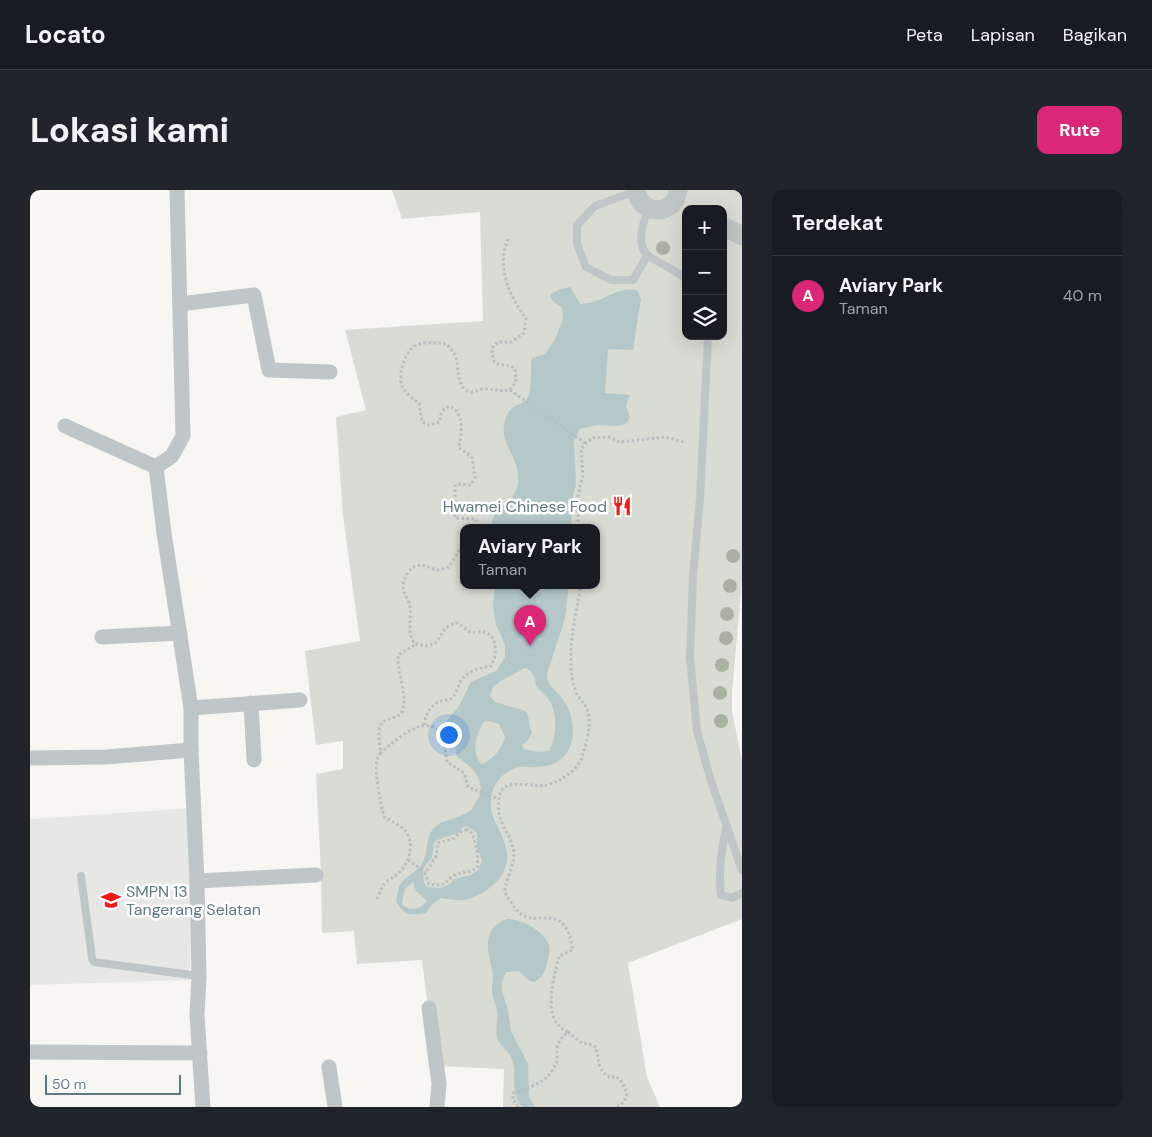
<!DOCTYPE html>
<html lang="id">
<meta charset="utf-8">
<style>
:root{--surface:#171b24;--page:#20242c;--text:#f1f3f6;--muted:#9ea1a6;--line:#363941;--accent:#db2777}
body{margin:0;font-family:"DM Sans",sans-serif;background:var(--page);color:var(--text)}
.controls{position:absolute;right:15px;top:15px;display:grid;overflow:hidden;border-radius:10px;box-shadow:0 5px 20px #0002}
.controls button{width:45px;height:45px;display:grid;place-items:center;padding:0;border:0;border-bottom:1px solid var(--line);background:var(--surface);color:var(--text);font:25px sans-serif}
.scale{position:absolute;left:15px;bottom:12px;width:136px;box-sizing:border-box;padding-left:5px;border:2px solid #5f7a81;border-top:0;font-size:14px;line-height:18px;white-space:nowrap;color:#5f7a81;-webkit-text-stroke:4px #fff;paint-order:stroke}
.you{position:absolute;left:418px;top:544px;width:18px;height:18px;margin:-12px;border:4px solid #fff;border-radius:50%;background:#1a73e8;box-shadow:0 0 0 8px #1a73e833}
.badge{display:grid;place-items:center;width:32px;height:32px;border-radius:50%;background:var(--accent);color:#fff;font-size:16px;font-weight:700}
.pin{position:absolute;translate:-50% -41px;filter:drop-shadow(0 1px 2px #0008)}
.pin::after{content:'';position:absolute;top:26px;width:18px;height:15px;background:inherit;clip-path:polygon(0 0,100% 0,50% 100%)}
.popup{position:absolute;left:430px;top:334px;width:140px;height:65px;box-sizing:border-box;display:grid;place-content:center;border-radius:10px;background:var(--surface);filter:drop-shadow(0 1px 4px #0005);font-size:16px;white-space:nowrap;color:var(--muted)}
.popup b{font-size:19px;color:var(--text)}
.popup::after{content:'';position:absolute;left:50%;top:100%;margin-left:-10px;border:10px solid transparent;border-top-color:var(--surface)}
.list{margin:0;padding:0;list-style:none}
h2{display:flex;justify-content:space-between;align-items:center;height:65px;margin:0;padding:0 20px;font-size:21px}
h2 small{font-size:16px;font-weight:400;color:var(--muted)}
.list li{display:grid;grid-template-columns:32px 1fr auto;gap:15px;align-items:center;box-sizing:border-box;height:80px;padding:0 20px;border-top:1px solid var(--line)}
.list b{display:block;font-size:19px;white-space:nowrap}
.list p{margin:0;font-size:16px;white-space:nowrap;color:var(--muted)}
.list em{font-size:16px;font-style:normal;color:var(--muted)}
.icon{flex:none;width:28px;height:28px;fill:none;stroke:currentColor;stroke-width:2;stroke-linecap:round;stroke-linejoin:round}
.map{position:relative;flex:none;width:712px;height:917px;overflow:hidden;border-radius:10px}
header{display:flex;align-items:center;gap:30px;box-sizing:border-box;height:70px;padding:0 25px;background:var(--surface);border-bottom:1px solid var(--line)}
header strong{font-size:24px}
nav{display:flex;gap:28px;margin-inline-start:auto;font-size:18px}
.intro{display:flex;align-items:center;justify-content:space-between;box-sizing:border-box;height:120px;padding:0 30px}
h1{margin:0;font-size:35px}
.button{padding:12px 22px;border-radius:10px;background:var(--accent);color:#fff;font-size:18px;font-weight:700}
main{display:flex;gap:30px;padding:0 30px}
aside{flex:1;background:var(--surface);border-radius:10px;box-shadow:0 5px 20px #0002}
.map>svg:first-child{display:block}
</style>
<header>
<strong>Locato</strong>
<nav><a>Peta</a><a>Lapisan</a><a>Bagikan</a></nav>
</header>
<div class="intro"><h1>Lokasi kami</h1><a class="button">Rute</a></div>
<main>
<div class="map">
<svg width="712" height="917" viewBox="0 0 712 917">
<rect width="100%" height="100%" fill="#f7f6f3"/>
<polygon fill="#e7e8e6" points="163,618 160,790 0,795 0,629"/>
<path fill="#d8dcd2" fill-rule="evenodd" d="M362,0H712V390L702,503V521L712,571V729L598,773L617,887L630,917H473L474,879L405,876L392,770L327,774L324,741L292,743L291,683L286,584L313,579V551L286,555L275,461L330,451L313,326L306,227L336,220L315,140L453,131L450,22L372,29ZM656,19H693V146H656ZM434,337H566V395H434Z"/>
<g fill="#b5c8c9" fill-rule="evenodd">
<path d="M540,97L550,114C555,113 561,113 566,111C580,106 591,97 607,100L611,109L603,160L578,159L575,203L600,205L596,216L600,227L597,233L588,236L567,235L550,239L544,251L546,295L542,310L541,337H461C463,314 484,316 488,294C491,268 471,257 474,236C478,209 492,220 499,205C502,198 500,178 502,168L515,164L525,149L533,129L532,118L522,110L520,106L521,104L530,99Z"/>
<path d="M465,395H539L535,428L517,484C517,496 525,499 532,508C541,519 545,538 542,551C537,570 523,577 505,577C500,578 495,576 490,577C479,579 469,587 464,597C462,600 462,604 461,608C459,629 470,636 475,654C485,683 459,704 434,710C427,711 418,709 411,708L403,714L396,723C379,725 376,727 366,712C367,706 368,697 371,693C377,685 388,682 393,672C397,662 397,645 403,639C411,629 430,629 441,620C443,618 445,613 447,610C458,592 442,576 427,567L423,545L417,541L416,532L429,516L441,492L466,481L475,467V455L466,435L463,416ZM495,478C503,480 506,489 506,496C512,502 521,510 523,518C527,531 526,549 519,561L509,562L493,559L492,555L498,550L502,543C498,536 500,527 496,521L465,512L460,506L463,497L469,492ZM460,531L469,534L475,547C471,559 464,570 451,574C441,561 446,544 454,532ZM436,636L444,640L447,643V657L452,671L448,680L441,685L424,689L420,694L410,698L397,697L394,693L393,683L394,677L402,668L404,653L407,650L428,643L433,637ZM383,692L386,701L397,711C391,720 382,720 373,716L372,711L375,699Z"/>
<path d="M477,729C492,729 513,740 519,755C521,761 518,768 517,774C514,783 512,788 504,792C495,790 495,786 489,781L476,782L472,792V801L478,820L481,841L498,874L499,907L505,917H492C481,904 486,888 483,873C481,860 470,858 467,848C465,840 468,830 467,821C466,814 462,807 462,799C462,793 464,786 462,780C457,759 452,738 477,729Z"/>
</g>
<g fill="none" stroke-linecap="round" stroke-linejoin="round">
<g stroke="#b9bec0" stroke-width="3" stroke-dasharray="2.5 2.5" stroke-linecap="butt">
<polyline points="480,200 555,253"/>
<path d="M446,337V329L425,328V296L428,294L441,295L445,287L442,267L429,258C431,244 436,223 419,216C412,220 410,224 410,232L398,235L392,232L389,213C383,209 375,203 372,196C368,184 374,163 385,156C393,151 408,153 417,154C420,159 424,162 426,167C429,177 426,200 441,202C445,202 448,200 452,199C462,198 469,202 480,200L486,192L485,179L481,176L467,174L463,170L462,158L468,152H481L494,143L496,128C479,106 466,76 478,49"/>
<polyline points="548,337 548,306 553,285 551,259 556,253 563,248 578,247 590,252 635,247 654,252"/>
<path d="M394,535C395,526 400,516 408,512C413,510 419,511 423,507C426,503 428,497 430,492C436,481 450,478 461,476C466,467 469,449 457,443C452,440 447,443 441,442C436,441 432,435 427,433C414,437 414,440 407,452L398,456L385,454C376,442 382,430 380,417C379,409 372,402 373,395C374,388 379,378 386,376C395,373 400,379 408,380C411,380 416,378 419,377L434,352"/>
<path d="M350,563C369,549 398,517 416,550L415,558L417,572L434,583L438,597L469,609"/>
<path d="M436,640H439C446,646 449,669 447,678C441,682 434,681 428,684C414,689 419,698 399,694L395,684L406,666L408,653L424,648L432,641Z"/>
<polyline points="378,670 396,682"/>
<path d="M347,709C350,702 352,694 359,690C363,687 366,686 369,683C380,671 387,649 371,637C366,633 360,630 354,627C351,615 344,582 347,570C347,568 349,566 350,563C351,555 347,544 350,536C353,526 370,531 373,519C377,502 367,483 368,466C373,460 380,460 385,454"/>
<path d="M538,842L552,853L559,854L566,857C569,870 567,881 581,888L585,886C592,890 594,895 597,904L594,912L587,917"/>
<path d="M488,917L483,909V903C501,898 521,890 527,871C528,867 526,863 527,859C528,852 533,846 538,842C510,830 524,788 529,766L543,760C533,702 502,748 482,714C480,710 476,706 475,702C474,694 484,676 484,665C484,645 465,633 469,612C469,609 469,604 471,601C480,588 505,598 518,595C527,592 534,588 541,582C546,578 550,573 552,567C556,554 563,532 557,519C555,514 551,511 548,506C544,499 542,489 541,481C539,452 546,423 551,395"/>
</g>
<g stroke="#bfc6c8" stroke-width="8">
<polyline points="606,1 565,16 547,35 547,54 556,77 581,90 603,90 617,66"/>
<path d="M618,18C599,73 621,62 656,89"/>
<polyline points="678,146 670,308 663,386 660,467 667,541 681,591 712,680"/>
<path d="M696,638C691,661 688,682 691,705L702,708L712,703"/>
<polyline points="51,686 62,768 64,772 169,786"/>
</g>
<g stroke="#bfc6c8" stroke-width="15">
<polyline points="147,0 153,246 142,266 126,277 134,343 161,518 161,560 167,691 169,786 167,825 173,917"/>
<polyline points="150,114 224,105 239,180 300,182"/>
<polyline points="35,236 126,277"/>
<polyline points="72,447 150,443"/>
<polyline points="221,513 224,570"/>
<polyline points="161,518 270,510"/>
<polyline points="0,568 76,567 161,560"/>
<polyline points="167,691 286,685"/>
<polyline points="399,818 409,894 407,917"/>
<polyline points="0,862 170,863"/>
<polyline points="299,877 305,917"/>
</g>
<g stroke="#bfc6c8" stroke-width="19">
<path d="M606,0C610,26 645,27 648,0"/>
<polyline points="693,36 712,46"/>
</g>
</g>
<g fill="#a9b1a2">
<circle cx="633" cy="58" r="7"/>
<circle cx="703" cy="366" r="7"/>
<circle cx="700" cy="396" r="7"/>
<circle cx="697" cy="424" r="7"/>
<circle cx="696" cy="448" r="7"/>
<circle cx="692" cy="475" r="7"/>
<circle cx="690" cy="503" r="7"/>
<circle cx="691" cy="531" r="7"/>
</g>
<defs>
<symbol id="restaurant-bare" viewBox="-9 -9 18 18"><path d="M-5-6h1v4h1v-4h1v4h1v-4h1v5L-1.5 .5V6h-2V.5L-5-1ZM5-6V6H3V1.5H1.5Q1.5-4 5-6Z" fill="#f11a18" stroke="#fff" stroke-width="2.5" paint-order="stroke"/></symbol>
<symbol id="school-bare" viewBox="-9 -9 18 18"><path d="M0-5L7-2L0 1L-7-2ZM-4 1L0 2.5L4 1V4Q0 6-4 4Z" fill="#f11a18" stroke="#fff" stroke-width="2.5" paint-order="stroke"/></symbol>
</defs>
<g fill-rule="evenodd">
<use href="#restaurant-bare" x="578" y="302" width="28" height="28"/>
<use href="#school-bare" x="67" y="696" width="28" height="28"/>
</g>
<g text-anchor="middle" dominant-baseline="central" stroke-width="5" stroke-linejoin="round" paint-order="stroke">
<g font-size="16" fill="#5f7a81" stroke="#fff" text-anchor="end">
<text x="577" y="316">Hwamei Chinese Food</text>
<text x="96" y="701" text-anchor="start">SMPN 13<tspan x="96" dy="18">Tangerang Selatan</tspan></text>
</g>
</g>
</svg>
<div class="controls">
<button>+</button>
<button>−</button>
<button><svg class="icon" aria-label="layers" viewBox="0 0 24 24"><path d="M12 4l9 5-9 5-9-5zM3 14l9 5 9-5"/></svg></button>
</div>
<div class="scale">50 m</div>
<div class="you"></div>
<div class="pin badge" style="left:500px;top:456px">A</div>
<div class="popup"><b>Aviary Park</b>Taman</div>
</div>
<aside>
<h2>Terdekat<small></small></h2>
<ul class="list">
<li><span class="badge">A</span><div><b>Aviary Park</b><p>Taman</p></div><em>40 m</em></li>
</ul>
</aside>
</main>
